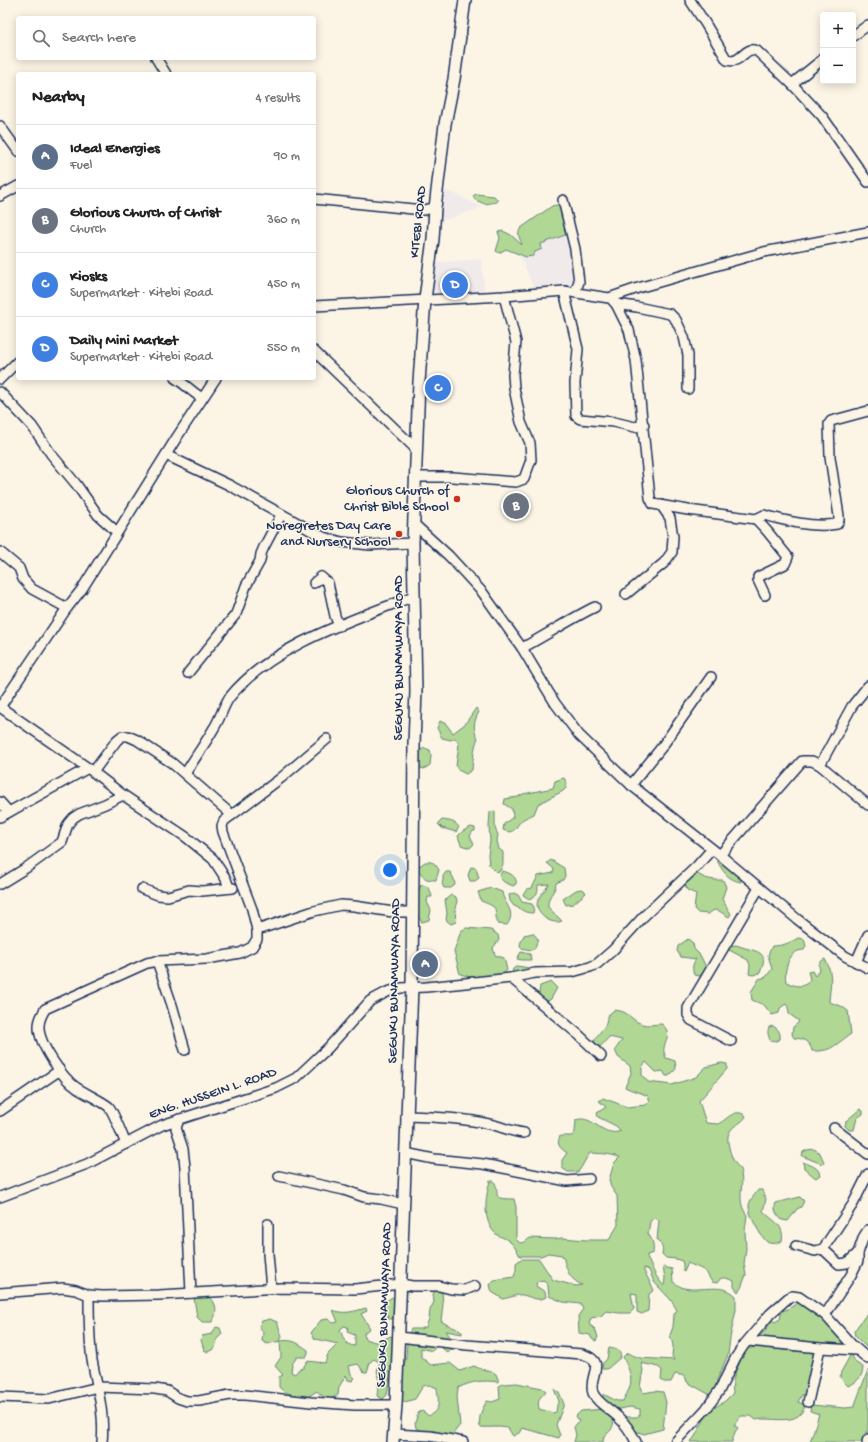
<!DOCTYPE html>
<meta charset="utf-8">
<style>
:root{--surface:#fff;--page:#f6f6f6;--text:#222;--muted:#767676;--line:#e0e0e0;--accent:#c8321e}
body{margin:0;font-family:"Gochi Hand",sans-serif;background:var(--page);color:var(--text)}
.controls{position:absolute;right:12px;top:12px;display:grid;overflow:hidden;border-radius:4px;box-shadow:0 2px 10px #0003}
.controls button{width:36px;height:36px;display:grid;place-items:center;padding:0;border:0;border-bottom:1px solid var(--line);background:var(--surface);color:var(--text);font:20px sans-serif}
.you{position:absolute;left:390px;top:870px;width:14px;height:14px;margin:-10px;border:3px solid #fff;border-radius:50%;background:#1a73e8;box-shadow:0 0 0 6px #1a73e833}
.badge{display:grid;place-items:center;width:26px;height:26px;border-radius:50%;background:var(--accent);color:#fff;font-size:13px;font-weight:700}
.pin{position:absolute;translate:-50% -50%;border:2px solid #fff;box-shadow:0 1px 4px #0006}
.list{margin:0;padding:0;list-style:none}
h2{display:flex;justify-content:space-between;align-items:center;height:52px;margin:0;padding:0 16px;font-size:17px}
h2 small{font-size:13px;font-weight:400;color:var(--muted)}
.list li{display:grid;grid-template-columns:26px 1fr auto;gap:12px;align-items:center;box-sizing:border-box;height:64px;padding:0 16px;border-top:1px solid var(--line)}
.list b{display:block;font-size:15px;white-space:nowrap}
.list p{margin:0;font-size:13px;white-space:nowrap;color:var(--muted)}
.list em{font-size:13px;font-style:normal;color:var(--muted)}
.icon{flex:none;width:22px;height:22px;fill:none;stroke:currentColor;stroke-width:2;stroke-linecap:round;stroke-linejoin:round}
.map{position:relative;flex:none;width:868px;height:1442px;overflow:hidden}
.search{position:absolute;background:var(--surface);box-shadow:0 2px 10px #0003;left:16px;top:16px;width:300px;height:44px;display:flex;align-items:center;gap:10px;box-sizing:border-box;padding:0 14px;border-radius:4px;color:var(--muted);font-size:15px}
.panel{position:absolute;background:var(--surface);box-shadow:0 2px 10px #0003;left:16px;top:72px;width:300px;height:308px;border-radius:4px}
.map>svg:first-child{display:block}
</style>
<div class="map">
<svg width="868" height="1442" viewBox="0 0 868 1442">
<rect width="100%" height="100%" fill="#fcf5e5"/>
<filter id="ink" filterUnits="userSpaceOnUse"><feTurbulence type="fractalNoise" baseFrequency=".025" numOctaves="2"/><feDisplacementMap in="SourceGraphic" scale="8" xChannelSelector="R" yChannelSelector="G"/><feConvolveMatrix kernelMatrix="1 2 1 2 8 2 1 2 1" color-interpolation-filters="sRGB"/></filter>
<g filter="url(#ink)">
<g fill="#f0eaeb">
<polygon points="441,189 454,193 482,207 448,219 439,221"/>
<polygon points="570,234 571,239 575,289 535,291 520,256 542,249 540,244"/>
<polygon points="481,259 485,294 431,296 433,263"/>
</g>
<g fill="#b0d794" stroke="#668379" fill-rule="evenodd">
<polygon points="476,194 494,196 497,199 497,202 485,204 475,200 473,196"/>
<path d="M556,205H560L568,234L541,244L542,249L535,252L533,256L526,257L506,249L499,253L496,251L500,238L498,232L503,231L511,235L522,245C520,238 516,234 521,228L552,206Z"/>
<path d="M476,708L479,712C474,721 472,729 478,738C474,746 473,760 472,770L466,774L458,770L456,766L459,744L455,738L451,740L442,738L437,728L440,721L446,724L453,733L465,724Z"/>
<polygon points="424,748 430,750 431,755 430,765 424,769 418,767 418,752"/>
<path d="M564,778L567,783L566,788L563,791L538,804L534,814C531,816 523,818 520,822C515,829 513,835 503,830L504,824L513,817L512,809L504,804L505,799L518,797L523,794L553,788L555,781Z"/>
<polygon points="495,811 495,828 498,835 497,841 499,849 503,852 503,864 500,871 496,872 489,865 488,855 490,841 489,826 490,812"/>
<path d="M442,820C450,821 454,821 459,827L456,832L442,828L438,824Z"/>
<polygon points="471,827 475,828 475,831 473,831 470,836 474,844 470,848 461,845 458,836 463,831"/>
<path d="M719,858C727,864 741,872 741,882C728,880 722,871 717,860Z"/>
<path d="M551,860L564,868L565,876L563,880L556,883C555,894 547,895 548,907L562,921C551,926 533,913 538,900C540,895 546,889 549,884L538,885C538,893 537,896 529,899L523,895L527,889L532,888L538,876L553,873L554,869L547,863Z"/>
<path d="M425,862C433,861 435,863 439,870L436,880C425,880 421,878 418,867Z"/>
<polygon points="471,867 476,868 479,878 475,881 470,881 468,875"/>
<path d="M502,871C509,872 518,877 516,884L513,886L504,882L499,877Z"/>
<polygon points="446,872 450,872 454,879 455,885 451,888 444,888 442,884 443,880 443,876"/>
<path d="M698,874C706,880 714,880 723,880L726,887L722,899L731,914L729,917L719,911L714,910L708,914L698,913L694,909L696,894L687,890L685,884C688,879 692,875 698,874Z"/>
<path d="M421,885C428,885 431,890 432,897H428L427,902L431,910L429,920L422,922C413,911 417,897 421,885Z"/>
<path d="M491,888L502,892C504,905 517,911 507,925L498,924C492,908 502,909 481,901L478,892Z"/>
<polygon points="581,889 584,890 586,893 573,904 566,905 563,899 576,890"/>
<path d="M514,893L518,895L522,902L532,904L534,907L533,913C523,913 522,909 514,906L510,901L509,895Z"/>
<polygon points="451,895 456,897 457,901 455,909 456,922 451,924 446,920 447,913 445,900"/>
<polygon points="466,928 491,930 498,935 499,940 493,948 495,955 504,958 507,970 502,976 470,977 460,974 454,951 461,931"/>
<polygon points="533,933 538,939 535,948 531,950 521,948 520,944 524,935"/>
<path d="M798,938L804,939L806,946L804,950C801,950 797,951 794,953C787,960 784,972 786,981C790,985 800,988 806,984C808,983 809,981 810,979L808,972L812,971L815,976L820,970C818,964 819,962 825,959C834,975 830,985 829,1002L841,1006L848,1011L851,1034C835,1044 833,1052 812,1051C810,1042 803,1038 794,1038L792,1034L793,1027L797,1024L799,1021L789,1014L788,1007L786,1004L780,1008L779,1013L772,1015L764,1005L752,1000L751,992L759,979L766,977L772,969L768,955L772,946C782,946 790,943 798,938Z"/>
<path d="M688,939L693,943L694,949L700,955L705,965V973L700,976L694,975C692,968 692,965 696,959L681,957L677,951L678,946Z"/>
<path d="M736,945C740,946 744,948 749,949C765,953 766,957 760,973L753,975L749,974L750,965L748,960L729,950V946Z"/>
<polygon points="521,952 530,954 531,960 522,960 517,959"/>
<path d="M517,966L530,968C530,977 530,979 521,983L512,973L513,969Z"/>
<polygon points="551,982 557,988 551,999 548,1001 541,998 539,993 540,986"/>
<path d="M614,1010C630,1011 630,1020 642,1024C648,1026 656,1024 662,1024C672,1034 666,1037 664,1048C663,1051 665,1055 666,1058L675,1061L676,1069L669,1076H666L663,1071L656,1072L646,1062L642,1067V1075L648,1082L672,1085L696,1077L706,1067L721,1063L727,1064V1069L699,1101L706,1123L718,1124C728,1119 735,1107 746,1116C743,1124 731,1124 728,1136C727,1143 731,1157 735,1163C737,1166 741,1169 741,1173C744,1189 736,1201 747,1215L745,1231L746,1249L744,1264L746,1275L741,1288L738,1292L734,1287V1281L726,1278H721L717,1283L712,1282C709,1278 708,1274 705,1271C704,1270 690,1264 688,1263L684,1272L683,1270V1265L682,1261L676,1259L666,1258L662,1254C664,1248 661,1244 657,1240L659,1220L653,1218L650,1222L648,1234C653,1240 654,1245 653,1253L647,1255C647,1259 649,1260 650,1264C655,1274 656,1277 664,1286L665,1278L663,1267L672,1269L673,1282C676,1284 680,1287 684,1288C701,1292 723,1282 736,1296V1310L730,1338L728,1355L717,1380L715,1392L712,1396L687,1382L685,1376L675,1374L671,1382H664L661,1380L662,1370L658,1367L641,1363L643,1370L640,1387L643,1393L655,1391L663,1392L666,1402L663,1429L644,1434L635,1431L626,1417H637L640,1415V1409L630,1407L619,1409L612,1408L604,1400L603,1394L617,1401H623C625,1396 629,1391 630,1386C633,1375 627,1366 623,1357L627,1353L640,1358L674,1360L672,1356L673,1345L670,1335L673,1327L674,1314L677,1310L671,1300L654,1282L649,1270L644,1268V1271L654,1290L649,1294L648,1311L642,1314L637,1312V1294L631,1293L634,1309L630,1313H619L606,1311L601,1316L591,1318L589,1324L595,1329L598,1337L596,1341L592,1339L590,1335L579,1333L578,1316L583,1309L580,1304L563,1302L549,1296L548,1286L544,1280L537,1281L536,1286L545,1292L546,1297C538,1302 531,1297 523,1295C518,1294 509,1298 503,1299L492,1292L490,1285L494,1280L514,1277L516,1270V1263L521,1259H539L553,1280L576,1286L582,1285C566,1277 568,1269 562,1255L548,1253L541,1256H520C517,1251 514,1245 509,1241C505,1238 501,1237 497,1235C482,1222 485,1198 490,1181H494C502,1195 488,1199 514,1199L516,1207V1239L520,1243L525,1242L530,1238L555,1239L561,1238L587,1240H609L618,1225L617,1196L611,1187L609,1180L614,1163L620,1157L607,1154L590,1153C585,1159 583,1166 578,1172H568L562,1168V1160L567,1153C560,1148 556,1145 560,1136H572L575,1132L576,1120C590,1115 598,1130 611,1132C614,1133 618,1132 621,1131L616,1126L598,1117L597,1113L606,1107L599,1101L603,1098L627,1107L646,1105L650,1101L648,1096C640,1092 632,1091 625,1087L631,1073L630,1066L618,1057L615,1050L622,1040L609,1037L600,1047L594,1042C598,1031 608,1028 607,1016Z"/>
<path d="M773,1026C778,1029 781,1032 780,1039L776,1041L770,1040C768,1035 767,1032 769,1027Z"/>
<polygon points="860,1109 863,1111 863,1114 857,1118 854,1130 849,1130 845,1126 846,1121"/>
<polygon points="814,1149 820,1153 824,1162 822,1164 802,1156 803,1152 807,1150"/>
<path d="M803,1162C810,1165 819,1167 820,1175L816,1178C811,1175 808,1171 804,1168Z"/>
<path d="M758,1190H762L766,1199L763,1211C773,1221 785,1225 782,1241C777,1243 772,1245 767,1242C761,1237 748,1214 749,1206C749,1200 755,1195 758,1190Z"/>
<path d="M800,1197L804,1201L801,1207L797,1209L788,1221L782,1220C777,1215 773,1210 776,1203Z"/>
<path d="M437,1288L442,1292L443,1305L441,1321C448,1326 455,1327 462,1332V1334L446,1331L454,1342L453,1348L448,1353L442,1348L441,1336L437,1338L435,1348L432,1351L421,1348V1357L431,1365L450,1363L460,1371L474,1366C481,1370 489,1370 496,1374L499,1382C483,1380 472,1381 458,1388L457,1397L460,1425L452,1435L423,1433L416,1428L415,1423L418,1413L422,1411L429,1416C442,1408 438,1401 437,1388L430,1385L423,1386L415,1399L405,1402L395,1393L394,1379L404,1365L406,1358L407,1343L413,1340L409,1334L411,1329H420L426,1327L429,1319L430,1310L434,1302L433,1294Z"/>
<path d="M196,1296H209C217,1303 218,1313 212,1322H202L197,1317L194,1298Z"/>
<polygon points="392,1297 395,1299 394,1314 392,1319 389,1319 384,1308 385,1302"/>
<path d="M798,1303C812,1305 836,1332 847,1343L848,1346L756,1340L765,1331L772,1320L775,1322L780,1319L782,1311L788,1309Z"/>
<path d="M366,1308L367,1311L361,1314L370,1328L364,1333L365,1339L375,1342H382L384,1339L391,1336L393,1339L391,1370L387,1395L383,1399L377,1396L379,1377L377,1371L380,1361H377L374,1359L370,1362L367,1372H364L358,1364L349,1366L351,1374L355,1378L352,1381L348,1380L346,1375L339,1387L338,1395L329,1400L321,1395L317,1391L306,1398C296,1394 287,1396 279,1387V1377L283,1375L275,1366L281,1357L280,1341L267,1344L262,1341L263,1332L259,1326L262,1321L270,1319L277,1322L282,1336L280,1341C293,1339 298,1343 308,1350V1353L306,1357H297L292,1364L291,1372L295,1374L299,1369L303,1368L307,1361L325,1363L328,1354L338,1344L315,1339L311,1333L321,1320L328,1319L333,1323L338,1322L333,1310C344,1315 355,1311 366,1308ZM344,1326L348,1327L347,1332L355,1335V1346C344,1345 344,1339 340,1330Z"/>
<polygon points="868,1312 868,1349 855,1336 854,1331"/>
<polygon points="216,1327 220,1328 222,1334 217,1339 215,1348 208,1352 204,1350 201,1340 202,1336 212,1334"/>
<path d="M756,1347L805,1352L814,1351L816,1353L805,1394L802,1395L798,1402L805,1405C799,1428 772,1416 756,1420L751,1416H741L734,1425L738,1428L735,1432L732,1442H690L694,1438L709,1411L725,1401L733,1393C730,1377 740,1363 746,1349Z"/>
<path d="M609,1348C616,1349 620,1350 621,1357L607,1369H602L603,1363L607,1359Z"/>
<path d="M851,1354L856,1363L863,1367C863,1377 856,1383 848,1386L840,1377L841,1372Z"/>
<polygon points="868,1370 868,1429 864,1442 810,1442 819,1414 810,1411 811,1405 845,1408 854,1407"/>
<path d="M517,1383L542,1388L546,1391C540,1399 537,1397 539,1409L553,1413L556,1412L557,1405L559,1401L554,1389L559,1392L564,1404L556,1425L560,1435L559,1438L522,1428L519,1433L513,1436L508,1428C498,1426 490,1428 480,1427C478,1417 482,1409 487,1401L492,1402L500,1399L499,1386L503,1384Z"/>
<path d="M604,1409C617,1417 616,1429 604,1436L603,1442H574L576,1435L574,1427L579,1421L576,1416L581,1411Z"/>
</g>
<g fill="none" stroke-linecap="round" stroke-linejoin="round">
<polyline stroke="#5992a8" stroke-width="2" points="440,218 441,203"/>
<defs>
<g id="minor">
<path d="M690,0L705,23L727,60C742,65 744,45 757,51L792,84L822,116L868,182"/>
<polyline points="853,36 868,25"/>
<polyline points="156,58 166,74"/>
<polyline points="792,84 823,59"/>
<polyline points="0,126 18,151"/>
<polyline points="0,196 18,186"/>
<polyline points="314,199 423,210 435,208"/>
<polyline points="563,200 575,249 579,282 575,292"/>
<polyline points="564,291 578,349 575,383 576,416 580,419 614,422 635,427 644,425"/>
<polyline points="613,301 616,304 637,307 670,314 676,320 684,337 688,355 688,389"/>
<path d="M616,304L629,330L636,360L650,498L653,504L688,510L756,519L764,515C786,521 813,528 837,524L839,520V516L830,457L829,424L831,421L868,411"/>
<polyline points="314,306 504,296 564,291 609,298 638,288 764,252 868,232"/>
<polyline points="314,351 416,449"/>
<path d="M175,378C185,384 192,392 202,398"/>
<polyline points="0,379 18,361"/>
<polyline points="0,392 32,426 51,454 76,484 98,515 117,532"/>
<polyline points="166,455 229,485 323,537 342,542 370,545 413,543"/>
<polyline points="415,477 453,477 516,482 524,479 531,460 530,443 521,422 514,388 513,375 516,342 504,296"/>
<polyline points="756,519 767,531 788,557 785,564 758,577 758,580 765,595"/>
<polyline points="414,524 449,556 483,593 522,648 555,703 579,735 631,785 720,855 797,919 845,956 868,968"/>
<polyline points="0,552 19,568 23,579 32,589 67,608"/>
<polyline points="314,583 321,577 328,583 335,616 339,626"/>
<polyline points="626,594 664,563 672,552 673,537 670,518 661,505"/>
<path d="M522,648C547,635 570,619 595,607"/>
<polyline points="188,673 236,614 246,586 260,561 261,554 264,547 281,515"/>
<polyline points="0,707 67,608 82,589 177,437 216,378"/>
<polyline points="0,707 88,768 123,795 186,837 213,859 226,879 229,888"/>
<polyline points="820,765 868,805"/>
<polyline points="93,772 117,740 122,736 128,736 137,740 172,763 232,815"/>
<path d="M185,774C194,759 205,744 214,728C220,719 223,707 229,698C271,645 353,620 414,596"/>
<polyline points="631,785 661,748 711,677"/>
<polyline points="0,802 9,812"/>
<polyline points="0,817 88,768"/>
<polyline points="720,855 802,761 812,761 820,765 852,706 868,686"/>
<polyline points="0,884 26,868 62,842 68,824 73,818 79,814 105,804 123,795"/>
<polyline points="142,889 158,895 168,896 189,890 202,891 233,888"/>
<polyline points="257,930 314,911 341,905 354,906 393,912 412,912"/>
<polyline points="157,961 172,1005 185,1050"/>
<polyline points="856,962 868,935"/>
<polyline points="511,978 579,1035 601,1056"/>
<polyline points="731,1041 691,1020 688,1015 688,1008 759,888"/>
<polyline points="0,1111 60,1070"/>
<path d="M406,1116C435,1117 465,1118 494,1125C504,1128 513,1132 524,1133"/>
<polyline points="179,1119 176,1128 183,1149 185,1167 191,1293"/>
<polyline points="834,1128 868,1154"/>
<path d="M126,1144C122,1135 114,1113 109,1107C104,1102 84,1093 77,1088C63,1079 38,1043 39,1026C39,1019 42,1015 45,1009L147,963L157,961L207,959L240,953L252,947L257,939V930L252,909L223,832L222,826L224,821L281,778L327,739"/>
<polyline points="405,1153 434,1159 483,1164 567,1181 589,1179"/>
<polyline points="279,1176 344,1190 364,1197 381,1199 403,1204"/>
<polyline points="0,1197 87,1164 162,1125 276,1088 296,1078 313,1062 328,1048 370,1001 387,992 401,988 426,987 465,983 511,978 535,973 572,972 590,967 597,964 613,950 643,917 697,866 712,849"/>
<polyline points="268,1224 268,1254 271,1289"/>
<polyline points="796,1246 815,1251 823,1249 853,1204 868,1174"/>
<polyline points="823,1249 839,1264 847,1263 858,1253"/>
<polyline points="0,1293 63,1288 76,1290 89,1295 102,1296 159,1295 281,1288 355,1289 401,1284 412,1286 439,1286 451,1289 465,1290 475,1286"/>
<path d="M89,1295C89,1316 89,1339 92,1360C97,1387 105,1414 102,1442"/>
<polyline points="825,1315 851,1275 858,1261 858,1253 864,1236 868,1230"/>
<path d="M399,1337L467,1345L582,1354C609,1362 587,1375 593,1393C597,1403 610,1409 618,1417C626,1424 631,1432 636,1442"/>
<polyline points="748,1341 820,1348 856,1350"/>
<polyline points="0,1397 49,1399 98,1387 155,1389 167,1391 178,1398 187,1401 199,1401 230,1395 245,1395 311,1402 355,1405 396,1405"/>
<polyline points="808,1402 820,1348"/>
<polyline points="394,1434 430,1436 463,1442"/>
<polyline points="675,1442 706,1409 719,1391 736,1357 744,1345 770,1314 788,1298 792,1296 799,1297 825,1315 852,1345 868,1359"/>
<polyline points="867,1442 868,1439"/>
</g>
<polyline id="major" points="393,1442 396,1405 412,987 414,744 416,691 413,543 419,382 425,299 433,239 435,208 445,124 454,79 465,0"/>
</defs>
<use href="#minor" stroke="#1b2f5e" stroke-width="12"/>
<use href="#major" stroke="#1b2f5e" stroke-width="14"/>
<use href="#minor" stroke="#fcf5e5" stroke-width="9"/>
<use href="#major" stroke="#fcf5e5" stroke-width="11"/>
</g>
</g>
<g fill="#c8321e" stroke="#fcf5e5" stroke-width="1.5">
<circle cx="457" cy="499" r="4"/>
<circle cx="399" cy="534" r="4"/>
</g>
<g text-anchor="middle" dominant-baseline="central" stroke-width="3" stroke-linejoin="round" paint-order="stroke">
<g font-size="14" fill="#1b2f5e" stroke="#fcf5e5">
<text transform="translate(419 222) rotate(-84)">KITEBI ROAD</text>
<text transform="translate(399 658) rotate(-90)">SEGUKU BUNAMWAYA ROAD</text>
<text transform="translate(395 981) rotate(-89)">SEGUKU BUNAMWAYA ROAD</text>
<text transform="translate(213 1094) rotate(-19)">ENG. HUSSEIN L. ROAD</text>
<text transform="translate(385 1305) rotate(-88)">SEGUKU BUNAMWAYA ROAD</text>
</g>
<g font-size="14" fill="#1b2f5e" stroke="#fcf5e5" text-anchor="end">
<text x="449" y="491">Glorious Church of<tspan x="449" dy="16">Christ Bible School</tspan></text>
<text x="391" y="526">Noregretes Day Care<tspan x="391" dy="16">and Nursery School</tspan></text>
</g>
</g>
</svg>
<div class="controls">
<button>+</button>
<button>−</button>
</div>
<div class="you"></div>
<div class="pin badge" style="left:425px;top:964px;background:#5c6f8a">A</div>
<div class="pin badge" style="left:516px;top:506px;background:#6b7280">B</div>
<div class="pin badge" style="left:438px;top:388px;background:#3f7fe0">C</div>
<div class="pin badge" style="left:455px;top:285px;background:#3f7fe0">D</div>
<div class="search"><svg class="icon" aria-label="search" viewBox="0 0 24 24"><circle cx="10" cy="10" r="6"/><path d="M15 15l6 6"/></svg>Search here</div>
<section class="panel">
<h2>Nearby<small>4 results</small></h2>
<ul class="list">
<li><span class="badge" style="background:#5c6f8a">A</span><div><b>Ideal Energies</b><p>Fuel</p></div><em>90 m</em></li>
<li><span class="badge" style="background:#6b7280">B</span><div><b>Glorious Church of Christ</b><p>Church</p></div><em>360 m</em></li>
<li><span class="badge" style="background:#3f7fe0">C</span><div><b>Kiosks</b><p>Supermarket · Kitebi Road</p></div><em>450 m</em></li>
<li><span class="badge" style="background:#3f7fe0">D</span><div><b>Daily Mini Market</b><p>Supermarket · Kitebi Road</p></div><em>550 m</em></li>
</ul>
</section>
</div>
